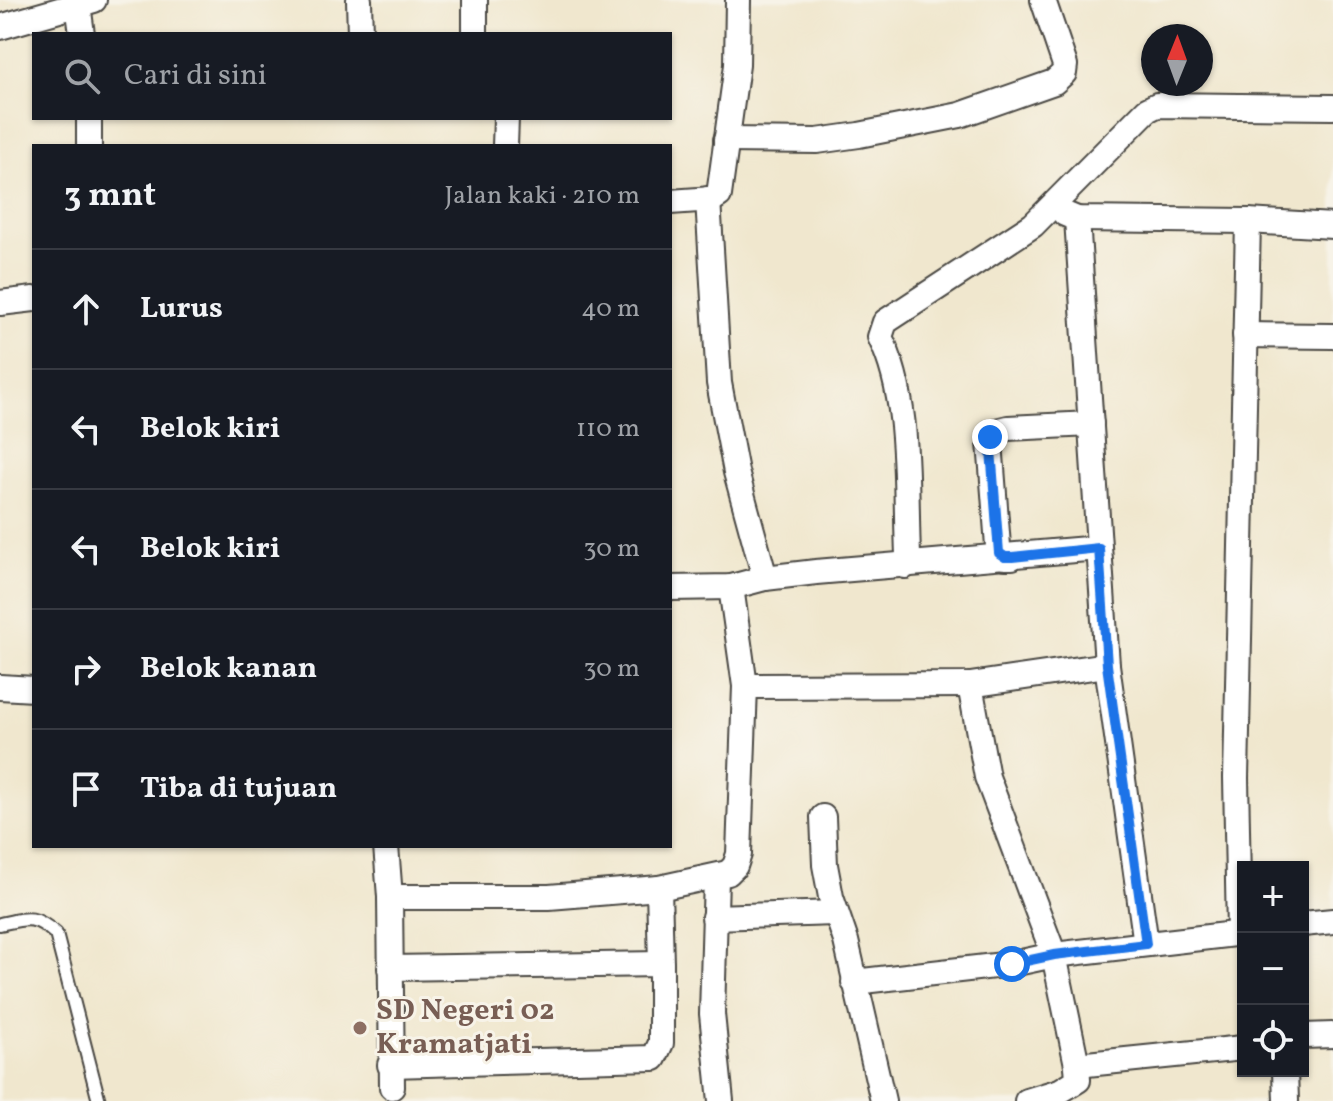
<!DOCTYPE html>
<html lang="id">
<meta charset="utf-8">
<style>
:root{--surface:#171b24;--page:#20242c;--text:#f1f3f6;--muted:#9ea1a6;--line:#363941}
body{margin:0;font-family:Vollkorn,serif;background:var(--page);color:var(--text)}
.controls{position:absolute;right:24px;bottom:24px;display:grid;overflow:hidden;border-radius:0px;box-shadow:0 2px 6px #0004}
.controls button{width:72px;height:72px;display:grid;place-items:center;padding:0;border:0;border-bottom:2px solid var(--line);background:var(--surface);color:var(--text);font:40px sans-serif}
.compass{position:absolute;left:1141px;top:24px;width:72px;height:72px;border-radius:50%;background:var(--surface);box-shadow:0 2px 6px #0004;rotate:1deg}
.stop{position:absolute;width:24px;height:24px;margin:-18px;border:6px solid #1a73e8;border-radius:50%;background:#fff}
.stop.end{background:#1a73e8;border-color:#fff;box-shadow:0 2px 8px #0008}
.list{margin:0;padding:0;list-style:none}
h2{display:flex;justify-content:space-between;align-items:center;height:104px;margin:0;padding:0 32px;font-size:34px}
h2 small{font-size:26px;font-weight:400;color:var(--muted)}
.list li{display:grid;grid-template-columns:52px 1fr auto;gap:24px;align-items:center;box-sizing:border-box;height:120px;padding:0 32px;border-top:2px solid var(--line)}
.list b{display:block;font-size:30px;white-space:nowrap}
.list em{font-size:26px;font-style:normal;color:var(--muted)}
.icon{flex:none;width:44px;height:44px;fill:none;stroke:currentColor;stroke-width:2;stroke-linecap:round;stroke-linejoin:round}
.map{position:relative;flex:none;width:1333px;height:1101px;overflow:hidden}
.search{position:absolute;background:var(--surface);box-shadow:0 2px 6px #0004;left:32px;top:32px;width:640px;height:88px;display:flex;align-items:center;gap:20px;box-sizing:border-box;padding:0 28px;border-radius:0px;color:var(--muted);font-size:30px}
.panel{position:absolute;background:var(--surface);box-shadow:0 2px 6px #0004;left:32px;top:144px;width:640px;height:704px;border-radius:0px}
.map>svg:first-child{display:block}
</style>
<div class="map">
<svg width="1333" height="1101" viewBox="0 0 1333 1101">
<rect width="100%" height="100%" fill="#f7f3e8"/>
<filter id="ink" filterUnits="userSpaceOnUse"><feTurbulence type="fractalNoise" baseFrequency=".0125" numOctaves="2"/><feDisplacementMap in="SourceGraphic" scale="16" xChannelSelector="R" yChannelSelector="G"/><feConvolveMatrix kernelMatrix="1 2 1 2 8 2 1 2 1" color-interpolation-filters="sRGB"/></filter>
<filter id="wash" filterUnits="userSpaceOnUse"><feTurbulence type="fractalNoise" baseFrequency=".006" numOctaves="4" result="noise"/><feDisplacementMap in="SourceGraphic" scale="32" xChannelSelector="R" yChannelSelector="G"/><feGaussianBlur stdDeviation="1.8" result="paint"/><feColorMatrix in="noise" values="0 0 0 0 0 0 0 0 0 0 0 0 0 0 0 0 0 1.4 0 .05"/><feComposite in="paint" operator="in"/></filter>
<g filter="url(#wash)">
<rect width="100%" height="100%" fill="#f0e7ce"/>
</g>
<g filter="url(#ink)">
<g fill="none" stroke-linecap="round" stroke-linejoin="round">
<defs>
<path id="lane" d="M0,924C27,918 34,914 56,934L99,1101"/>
<g id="street">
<polyline points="359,0 360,34"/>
<polyline points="475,0 475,34"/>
<polyline points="78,4 82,34"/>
<polyline points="0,27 94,0"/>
<polyline points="726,140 817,141 859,135 960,115 1054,82 1064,73 1065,65 1043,0"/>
<polyline points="89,146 89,118"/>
<polyline points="505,146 506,118"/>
<polyline points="708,199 719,383 736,472 765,578"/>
<polyline points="670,202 713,199 719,195 737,65 738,0"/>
<polyline points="1065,214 1077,219 1248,221 1333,226"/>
<polyline points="1077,219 1107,665 1146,944"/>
<polyline points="0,303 34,299"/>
<polyline points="1245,335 1333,336"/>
<polyline points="1012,557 1005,557 999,553 998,546 990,442 992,432 1008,428 1091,424"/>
<path d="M905,566L908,555C905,486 911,399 880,337L885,322L1033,225L1147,110L1157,105L1333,107"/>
<polyline points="670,588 731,587 765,578 816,572 1099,548"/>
<polyline points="970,685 987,777 1054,955 1077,1065 1078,1080 1060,1091 1027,1101"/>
<polyline points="745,686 970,685 1107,665"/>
<polyline points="0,687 34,689"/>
<polyline points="823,817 825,865 831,897 846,941 883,1101"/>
<polyline points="386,846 390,897 392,1087"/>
<polyline points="716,878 712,1014 721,1101"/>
<polyline points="659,888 661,964"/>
<polyline points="390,897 549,897 659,888 728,873 735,866 739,854 745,686 731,587"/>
<polyline points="714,917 835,913"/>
<polyline points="1303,924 1333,921"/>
<polyline points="1239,933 1236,778 1248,221"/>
<polyline points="854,982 1012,964 1054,955 1243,933"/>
<polyline points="1303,1036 1333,1035"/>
<polyline points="390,1065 654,1058 661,1043 661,964 390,968"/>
<polyline points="1077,1065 1243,1048"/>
<polyline points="1285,1071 1286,1101"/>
</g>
</defs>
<use href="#lane" stroke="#494743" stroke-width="16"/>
<use href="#street" stroke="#494743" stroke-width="28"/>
<use href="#lane" stroke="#fff" stroke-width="12"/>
<use href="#street" stroke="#fff" stroke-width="24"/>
</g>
</g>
<g fill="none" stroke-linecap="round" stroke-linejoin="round" filter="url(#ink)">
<polyline stroke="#1a73e8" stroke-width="10" points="990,437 999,553 1005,557 1012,557 1099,548 1107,665 1146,944 1054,955 1012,964"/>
</g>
<circle fill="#8d6e63" stroke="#f7f3e8" stroke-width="3" cx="360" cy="1028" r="8"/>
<g text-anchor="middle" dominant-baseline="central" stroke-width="6" stroke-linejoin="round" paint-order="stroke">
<g font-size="30" font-weight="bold" fill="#785e54" stroke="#f7f3e8" text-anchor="start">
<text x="376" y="1011">SD Negeri 02<tspan x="376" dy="34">Kramatjati</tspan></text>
</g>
</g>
</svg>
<div class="controls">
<button>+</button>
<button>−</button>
<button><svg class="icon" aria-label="locate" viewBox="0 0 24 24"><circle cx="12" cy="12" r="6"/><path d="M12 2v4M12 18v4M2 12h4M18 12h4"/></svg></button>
</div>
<svg class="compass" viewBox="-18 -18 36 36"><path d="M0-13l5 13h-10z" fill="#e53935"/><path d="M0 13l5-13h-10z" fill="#9ea1a6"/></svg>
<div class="stop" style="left:1012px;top:964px"></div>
<div class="stop end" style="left:990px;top:437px"></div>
<div class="search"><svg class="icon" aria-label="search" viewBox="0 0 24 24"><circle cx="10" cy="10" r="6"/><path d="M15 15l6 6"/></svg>Cari di sini</div>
<section class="panel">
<h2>3 mnt<small>Jalan kaki · 210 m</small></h2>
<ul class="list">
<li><svg class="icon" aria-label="ahead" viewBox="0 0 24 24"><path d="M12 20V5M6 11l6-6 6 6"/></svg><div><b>Lurus</b></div><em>40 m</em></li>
<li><svg class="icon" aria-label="left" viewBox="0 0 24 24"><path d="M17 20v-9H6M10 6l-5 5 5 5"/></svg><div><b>Belok kiri</b></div><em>110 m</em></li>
<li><svg class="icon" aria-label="left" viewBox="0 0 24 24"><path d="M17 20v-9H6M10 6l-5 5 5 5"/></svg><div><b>Belok kiri</b></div><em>30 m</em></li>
<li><svg class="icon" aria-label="right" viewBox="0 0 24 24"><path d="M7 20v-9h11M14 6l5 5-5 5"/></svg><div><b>Belok kanan</b></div><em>30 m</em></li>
<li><svg class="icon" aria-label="arrive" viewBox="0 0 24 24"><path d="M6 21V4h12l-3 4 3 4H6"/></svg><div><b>Tiba di tujuan</b></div></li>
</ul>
</section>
</div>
